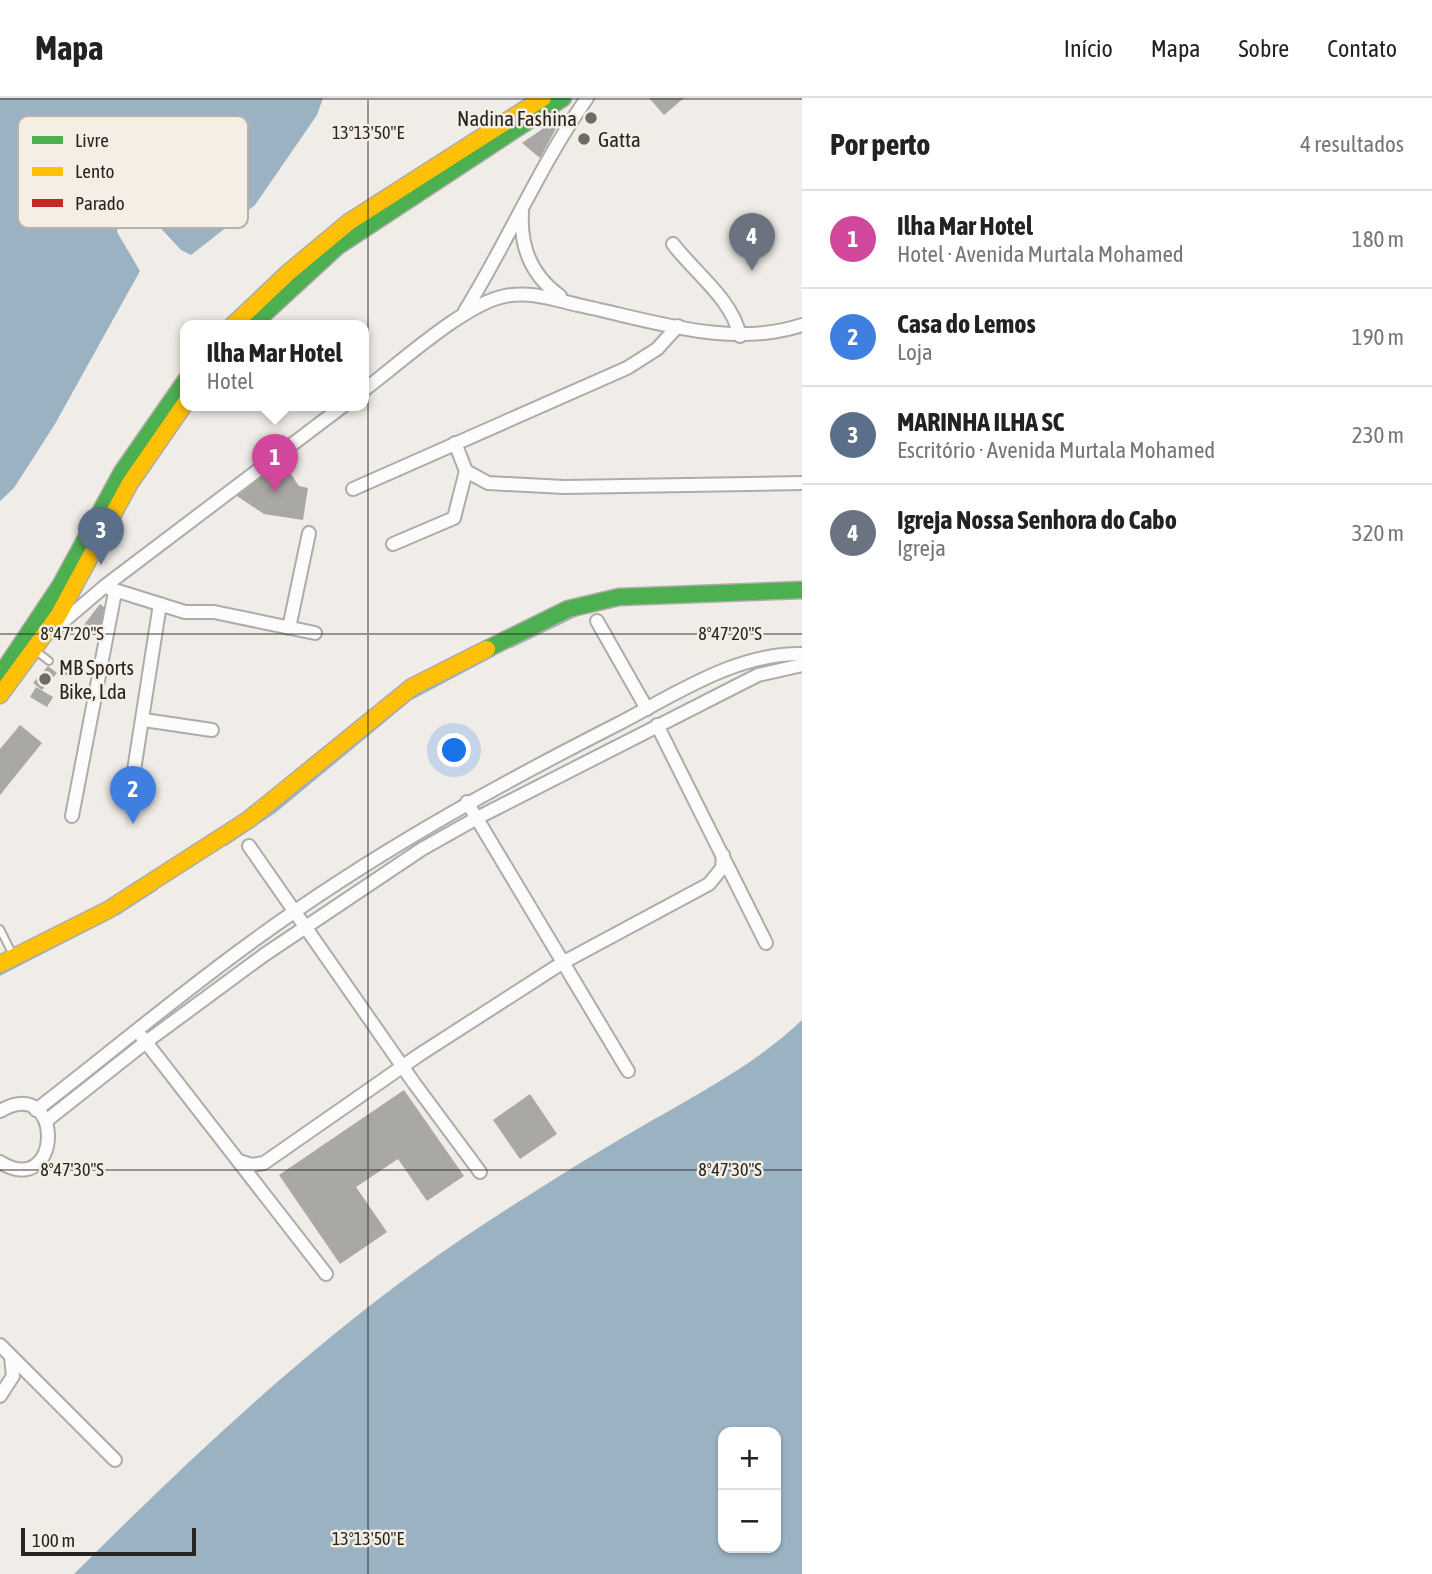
<!DOCTYPE html>
<html lang="pt">
<meta charset="utf-8">
<style>
:root{--surface:#fff;--page:#f2f2f2;--text:#222;--muted:#767676;--line:#e0e0e0;--accent:#6d6a67}
body{margin:0;font-family:"Asap Condensed",sans-serif;background:var(--page);color:var(--text)}
.controls{position:absolute;right:21px;bottom:21px;display:grid;overflow:hidden;border-radius:14px;box-shadow:0 2px 5px #0004}
.controls button{width:63px;height:63px;display:grid;place-items:center;padding:0;border:0;border-bottom:2px solid var(--line);background:var(--surface);color:var(--text);font:35px sans-serif}
.scale{position:absolute;left:21px;bottom:18px;width:175px;box-sizing:border-box;padding-left:7px;border:4px solid #272421;border-top:0;font-size:19px;line-height:24px;white-space:nowrap;color:#272421;-webkit-text-stroke:5px #f4eee5;paint-order:stroke}
.you{position:absolute;left:455px;top:653px;width:24px;height:24px;margin:-18px;border:5px solid #fff;border-radius:50%;background:#1a73e8;box-shadow:0 0 0 10px #1a73e833}
.badge{display:grid;place-items:center;width:46px;height:46px;border-radius:50%;background:var(--accent);color:#fff;font-size:23px;font-weight:700}
.pin{position:absolute;translate:-50% -58px;filter:drop-shadow(0 2px 4px #0008)}
.pin::after{content:'';position:absolute;top:37px;width:24px;height:21px;background:inherit;clip-path:polygon(0 0,100% 0,50% 100%)}
.popup{position:absolute;left:180px;top:222px;width:189px;height:91px;box-sizing:border-box;display:grid;place-content:center;border-radius:14px;background:var(--surface);filter:drop-shadow(0 2px 5px #0005);font-size:23px;white-space:nowrap;color:var(--muted)}
.popup b{font-size:26px;color:var(--text)}
.popup::after{content:'';position:absolute;left:50%;top:100%;margin-left:-14px;border:14px solid transparent;border-top-color:var(--surface)}
.list{margin:0;padding:0;list-style:none}
h2{display:flex;justify-content:space-between;align-items:center;height:91px;margin:0;padding:0 28px;font-size:30px}
h2 small{font-size:23px;font-weight:400;color:var(--muted)}
.list li{display:grid;grid-template-columns:46px 1fr auto;gap:21px;align-items:center;box-sizing:border-box;height:98px;padding:0 28px;border-top:2px solid var(--line)}
.list b{display:block;font-size:26px;white-space:nowrap}
.list p{margin:0;font-size:23px;white-space:nowrap;color:var(--muted)}
.list em{font-size:23px;font-style:normal;color:var(--muted)}
.map{position:relative;flex:none;width:802px;height:1476px;overflow:hidden}
header{display:flex;align-items:center;gap:42px;box-sizing:border-box;height:98px;padding:0 35px;background:var(--surface);border-bottom:2px solid var(--line)}
header strong{font-size:33px}
nav{display:flex;gap:38px;margin-inline-start:auto;font-size:24px}
main{display:flex}
aside{flex:1;background:var(--surface)}
.map>svg:first-child{display:block}
</style>
<header>
<strong>Mapa</strong>
<nav><a>Início</a><a>Mapa</a><a>Sobre</a><a>Contato</a></nav>
</header>
<main>
<div class="map">
<svg width="802" height="1476" viewBox="0 0 802 1476">
<rect width="100%" height="100%" fill="#f0ede8"/>
<g fill="#9bb2c3" fill-rule="evenodd">
<polygon points="0,0 323,0 317,17 255,107 191,157 181,152 142,110 118,127 117,134 140,173 55,326 14,390 0,403"/>
<path d="M802,922V1476H74C195,1355 321,1236 463,1140C520,1102 579,1065 639,1030C694,998 755,967 802,922ZM723,1334H776V1450H723Z"/>
</g>
<polygon fill="#f0ede8" points="137,103 142,110 174,150 141,115 121,131 113,122"/>
<g fill="none" stroke-linecap="round" stroke-linejoin="round">
<g stroke="#9bb2c3" stroke-width="3.5">
<polyline points="512,548 578,516"/>
<polyline points="226,746 275,713 410,601 493,557"/>
<polyline points="117,816 157,790"/>
<polyline points="0,876 107,821"/>
</g>
</g>
<g fill="#aaa8a4">
<polygon points="649,0 684,0 664,17"/>
<polygon points="564,16 540,60 522,45"/>
<polygon points="282,363 299,388 308,390 303,422 264,416 237,398"/>
<polygon points="100,506 109,513 96,537 83,528"/>
<polygon points="69,565 77,571 70,580 62,574"/>
<polygon points="48,568 57,575 42,592 33,585"/>
<polygon points="36,589 53,599 47,609 30,599"/>
<polygon points="20,627 42,645 0,697 0,651"/>
<polygon points="404,992 464,1078 427,1103 398,1061 356,1089 387,1134 340,1166 279,1077"/>
<polygon points="530,996 557,1036 520,1061 493,1022"/>
</g>
<g fill="none" stroke-linecap="round" stroke-linejoin="round">
<defs>
<g id="lane">
<polyline points="35,552 49,563"/>
<polyline points="0,831 13,857"/>
</g>
<g id="street">
<path d="M522,115C520,150 532,178 560,198"/>
<path d="M673,146C695,175 732,201 740,238"/>
<path d="M465,213C508,143 540,67 587,0"/>
<path d="M364,292C399,266 464,206 505,198C530,193 553,201 578,207C650,222 730,251 802,227"/>
<polyline points="455,345 466,373 488,385 564,389 802,385"/>
<polyline points="353,391 627,270 657,251 678,228"/>
<polyline points="393,446 454,420 466,373"/>
<polyline points="108,490 185,514 214,514 315,535"/>
<polyline points="597,523 647,611"/>
<polyline points="289,530 309,435"/>
<polyline points="51,534 105,488 343,308"/>
<polyline points="144,622 212,632"/>
<polyline points="657,627 766,845"/>
<polyline points="132,685 160,506"/>
<polyline points="467,704 628,973"/>
<polyline points="72,718 115,494"/>
<polyline points="249,748 414,985 480,1074"/>
<polyline points="142,939 326,1176"/>
<path d="M36,1012C109,956 178,897 253,843C368,759 490,691 616,627C674,597 735,555 802,556"/>
<path d="M0,1013C65,975 63,1103 0,1064"/>
<polyline points="46,1023 146,944 264,857 422,751 477,720 758,577 802,567"/>
<polyline points="239,1063 252,1067 264,1065 419,957 562,865 709,786 722,770 723,757"/>
<polyline points="0,1247 115,1362"/>
<polyline points="0,1298 13,1278 11,1259"/>
</g>
<g id="fast">
<polyline points="251,228 338,148 563,0"/>
<polyline points="487,551 568,511 619,499 802,492"/>
<polyline points="0,578 60,488 122,374 186,282"/>
</g>
<g id="slow">
<polyline points="232,228 289,174 349,124 543,0"/>
<polyline points="0,597 58,518 130,385 186,304"/>
<polyline points="0,866 108,812 248,722 412,589 487,551"/>
</g>
</defs>
<use href="#lane" stroke="#aeaca8" stroke-width="10"/>
<use href="#street" stroke="#aeaca8" stroke-width="16"/>
<use href="#fast" stroke="#aeaca8" stroke-width="19"/>
<use href="#slow" stroke="#aeaca8" stroke-width="19"/>
<use href="#lane" stroke="#fdfcfc" stroke-width="6"/>
<use href="#street" stroke="#fdfcfc" stroke-width="12"/>
<use href="#fast" stroke="#4caf50" stroke-width="16"/>
<use href="#slow" stroke="#ffc107" stroke-width="16"/>
</g>
<path fill="none" stroke="#272421" stroke-width="2" stroke-opacity="0.45" d="M368,0V1476M0,1H802M0,536H802M0,1072H802"/>
<g fill="#6d6a67" stroke="#f4eee5" stroke-width="2.5">
<circle cx="591" cy="20" r="7"/>
<circle cx="584" cy="41" r="7"/>
<circle cx="45" cy="581" r="7"/>
</g>
<g text-anchor="middle" dominant-baseline="central" stroke-width="5" stroke-linejoin="round" paint-order="stroke">
<g font-size="21" fill="#272421" stroke="#f4eee5" text-anchor="start">
<text x="577" y="20" text-anchor="end">Nadina Fashina</text>
<text x="598" y="41">Gatta</text>
<text x="59" y="569">MB Sports<tspan x="59" dy="24">Bike, Lda</tspan></text>
</g>
</g>
<rect x="18" y="18" width="230" height="112" rx="10" fill="#f4eee5" stroke="#b6b1aa" stroke-width="2"/>
<rect x="32" y="38" width="31" height="8" fill="#4caf50"/>
<rect x="32" y="69" width="31" height="9" fill="#ffc107"/>
<rect x="32" y="101" width="31" height="8" fill="#c62828"/>
<g font-size="19" fill="#272421">
<text x="75" y="49">Livre</text>
<text x="75" y="80">Lento</text>
<text x="75" y="112">Parado</text>
</g>
<g font-size="18" text-anchor="middle" fill="#272421" stroke="#f4eee5" stroke-width="5" stroke-linejoin="round" paint-order="stroke">
<text x="368" y="41">13°13'50"E</text>
<text x="72" y="542">8°47'20"S</text>
<text x="730" y="542">8°47'20"S</text>
<text x="72" y="1078">8°47'30"S</text>
<text x="730" y="1078">8°47'30"S</text>
<text x="368" y="1447">13°13'50"E</text>
</g>
</svg>
<div class="controls">
<button>+</button>
<button>−</button>
</div>
<div class="scale">100 m</div>
<div class="you"></div>
<div class="pin badge" style="left:275px;top:394px;background:#d1479c">1</div>
<div class="popup"><b>Ilha Mar Hotel</b>Hotel</div>
<div class="pin badge" style="left:133px;top:726px;background:#3f7fe0">2</div>
<div class="pin badge" style="left:101px;top:467px;background:#5c6f8a">3</div>
<div class="pin badge" style="left:752px;top:173px;background:#6b7280">4</div>
</div>
<aside>
<h2>Por perto<small>4 resultados</small></h2>
<ul class="list">
<li><span class="badge" style="background:#d1479c">1</span><div><b>Ilha Mar Hotel</b><p>Hotel · Avenida Murtala Mohamed</p></div><em>180 m</em></li>
<li><span class="badge" style="background:#3f7fe0">2</span><div><b>Casa do Lemos</b><p>Loja</p></div><em>190 m</em></li>
<li><span class="badge" style="background:#5c6f8a">3</span><div><b>MARINHA ILHA SC</b><p>Escritório · Avenida Murtala Mohamed</p></div><em>230 m</em></li>
<li><span class="badge" style="background:#6b7280">4</span><div><b>Igreja Nossa Senhora do Cabo</b><p>Igreja</p></div><em>320 m</em></li>
</ul>
</aside>
</main>
